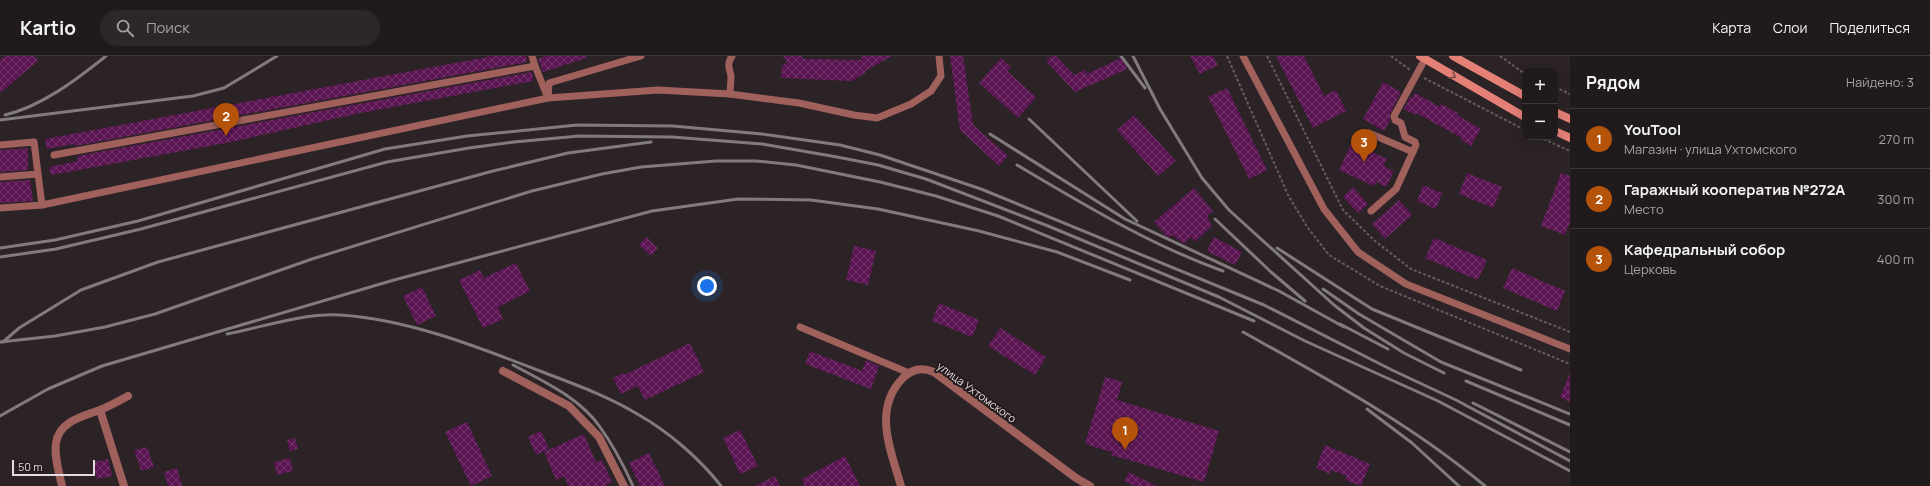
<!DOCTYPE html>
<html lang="ru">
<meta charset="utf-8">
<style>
:root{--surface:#211a1c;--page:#2d2729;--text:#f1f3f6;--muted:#a2a1a3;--line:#3e383b;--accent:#b45309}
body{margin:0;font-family:Manrope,sans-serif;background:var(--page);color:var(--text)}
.controls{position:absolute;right:12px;top:12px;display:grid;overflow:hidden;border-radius:8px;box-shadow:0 4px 16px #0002}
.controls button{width:36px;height:36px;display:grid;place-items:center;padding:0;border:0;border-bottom:1px solid var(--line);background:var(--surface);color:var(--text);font:20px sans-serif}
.scale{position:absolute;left:12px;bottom:10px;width:83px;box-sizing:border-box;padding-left:4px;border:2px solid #e3dddf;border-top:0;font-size:11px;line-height:14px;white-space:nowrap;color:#e3dddf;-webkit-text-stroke:3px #221a1c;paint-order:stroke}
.you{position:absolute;left:707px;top:230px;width:14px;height:14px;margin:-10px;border:3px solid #fff;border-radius:50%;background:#1a73e8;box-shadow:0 0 0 6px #1a73e833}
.badge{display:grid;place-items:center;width:26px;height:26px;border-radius:50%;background:var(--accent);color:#fff;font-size:13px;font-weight:700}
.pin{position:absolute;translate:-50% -33px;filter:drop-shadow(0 1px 2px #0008)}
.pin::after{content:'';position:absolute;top:21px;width:14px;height:12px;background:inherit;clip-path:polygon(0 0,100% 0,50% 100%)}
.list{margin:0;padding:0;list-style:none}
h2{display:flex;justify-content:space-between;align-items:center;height:52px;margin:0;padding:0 16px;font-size:17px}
h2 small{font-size:13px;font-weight:400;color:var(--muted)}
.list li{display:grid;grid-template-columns:26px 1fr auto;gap:12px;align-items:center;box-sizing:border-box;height:60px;padding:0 16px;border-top:1px solid var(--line)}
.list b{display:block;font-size:15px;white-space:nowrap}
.list p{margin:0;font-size:13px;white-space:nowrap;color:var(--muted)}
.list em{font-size:13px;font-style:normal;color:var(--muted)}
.icon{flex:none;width:22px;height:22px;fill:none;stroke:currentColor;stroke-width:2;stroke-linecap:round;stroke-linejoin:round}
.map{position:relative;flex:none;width:1570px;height:430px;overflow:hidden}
header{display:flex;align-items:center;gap:24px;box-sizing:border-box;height:56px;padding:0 20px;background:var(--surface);border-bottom:1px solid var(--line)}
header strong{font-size:19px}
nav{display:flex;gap:22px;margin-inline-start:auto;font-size:14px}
.search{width:280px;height:36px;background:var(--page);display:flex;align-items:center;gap:10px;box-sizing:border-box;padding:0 14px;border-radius:22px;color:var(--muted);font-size:15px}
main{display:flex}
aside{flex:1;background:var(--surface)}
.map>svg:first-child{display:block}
</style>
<header>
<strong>Kartio</strong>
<div class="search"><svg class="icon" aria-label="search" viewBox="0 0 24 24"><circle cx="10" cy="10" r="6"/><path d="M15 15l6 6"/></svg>Поиск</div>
<nav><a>Карта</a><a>Слои</a><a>Поделиться</a></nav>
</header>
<main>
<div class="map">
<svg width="1570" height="430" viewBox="0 0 1570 430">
<defs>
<pattern id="building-cross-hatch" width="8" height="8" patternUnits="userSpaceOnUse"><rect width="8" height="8" fill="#5b1553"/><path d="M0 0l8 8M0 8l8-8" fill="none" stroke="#72376b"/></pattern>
</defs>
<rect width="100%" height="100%" fill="#2c2326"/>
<g fill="url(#building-cross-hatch)">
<polygon points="5,0 34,0 38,5 0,37 0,4"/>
<polygon points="493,0 526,0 527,6 75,90 74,88 47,93 45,83"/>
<polygon points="547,0 586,0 586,2 543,16 538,3"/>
<polygon points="783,0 802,0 803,3 862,4 861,0 892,0 865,15 866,16 852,25 781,22 782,10 787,6"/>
<polygon points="950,0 963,0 973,69 1008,100 999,110 960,74"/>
<polygon points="1051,0 1056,0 1074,19 1085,14 1087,18 1121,2 1127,13 1075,36 1046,5"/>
<polygon points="1190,0 1213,0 1218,9 1200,18"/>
<polygon points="1276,0 1304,0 1324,40 1336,34 1346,55 1313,72"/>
<polygon points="1001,2 1011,11 1007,15 1036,41 1018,62 979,27"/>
<polygon points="532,16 533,25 360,57 231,86 51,119 49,111 78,105 77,100"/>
<polygon points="1383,26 1401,36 1390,58 1390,64 1384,75 1363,63"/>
<polygon points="1227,32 1267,114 1249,123 1208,41"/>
<polygon points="1415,37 1440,51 1442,48 1458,57 1457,59 1481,73 1471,90 1461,84 1462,82 1416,57 1415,59 1404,53 1410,41 1412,42"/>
<polygon points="1134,59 1176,105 1158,120 1117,74"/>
<polygon points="1352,86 1387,103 1383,110 1394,115 1386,131 1376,126 1374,130 1339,114"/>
<polygon points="28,92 28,114 0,116 0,94"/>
<polygon points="1467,117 1502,131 1493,152 1459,138"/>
<polygon points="1561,117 1570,120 1570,166 1565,179 1541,170"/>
<polygon points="30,124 33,145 0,147 0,126"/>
<polygon points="1423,129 1442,137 1436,153 1417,145"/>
<polygon points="1353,131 1368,148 1358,157 1343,141"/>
<polygon points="1194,132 1213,155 1207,160 1212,170 1195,186 1191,181 1184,188 1172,179 1168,182 1154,166"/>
<polygon points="1399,144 1412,159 1385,183 1372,168"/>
<polygon points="646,181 658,192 651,200 639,189"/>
<polygon points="1214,181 1242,196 1235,209 1207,195"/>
<polygon points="1434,182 1487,204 1478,224 1425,202"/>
<polygon points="854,190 876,195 868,229 846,224"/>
<polygon points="516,207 530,235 498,251 503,263 483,272 459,224 480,214 484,222"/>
<polygon points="1512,212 1565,235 1557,255 1503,232"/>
<polygon points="422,231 436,260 417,269 403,240"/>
<polygon points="939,247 979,264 972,281 932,265"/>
<polygon points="1000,272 1046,301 1035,319 988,290"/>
<polygon points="690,287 704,316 645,344 638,330 621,338 613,322 623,317 624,319"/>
<polygon points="810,295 862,315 866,304 879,310 871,333 805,308"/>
<polygon points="1570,317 1570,346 1560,341"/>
<polygon points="1105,321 1122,326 1117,344 1219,375 1204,426 1111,399 1112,396 1085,388"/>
<polygon points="467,366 492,420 471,430 445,376"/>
<polygon points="740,374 758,410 740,418 723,382"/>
<polygon points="541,375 549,393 536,399 528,381"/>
<polygon points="584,378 596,406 602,404 612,426 604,430 568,430 564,420 556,424 544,396"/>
<polygon points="295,382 298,393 290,395 287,384"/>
<polygon points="1325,389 1370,408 1361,430 1345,424 1347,420 1331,414 1330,418 1316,412"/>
<polygon points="147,391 154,411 141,415 134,394"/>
<polygon points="649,397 665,430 640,430 629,407"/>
<polygon points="845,400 860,430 805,430 802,423"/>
<polygon points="290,402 293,415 277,419 274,406"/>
<polygon points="108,403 112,420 97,423 93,406"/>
<polygon points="177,412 182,430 168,430 164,416"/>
<polygon points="1129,416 1156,430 1135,430 1124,425"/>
<polygon points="775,420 780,430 755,430"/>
</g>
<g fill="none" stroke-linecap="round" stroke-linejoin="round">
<g stroke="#655d5f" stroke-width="2" stroke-dasharray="3 2" stroke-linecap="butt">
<polyline points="1227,0 1289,141 1308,172 1329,199 1380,230 1570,308"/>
<polyline points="1267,0 1343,154 1375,185 1411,213 1570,276"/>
<polyline points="1391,0 1410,14"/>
<polyline points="1500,0 1525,18"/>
<polyline points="1424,22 1525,74"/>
<polyline points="1555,31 1570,38"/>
<polyline points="1539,81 1570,95"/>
</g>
<g stroke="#a0605b" stroke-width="7">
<polyline points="532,0 535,10"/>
<polyline points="1243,0 1324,153 1358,196 1406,228 1570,293"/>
<path d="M730,38C730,32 731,27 731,21C730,12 726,9 732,0"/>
<polyline points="1369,77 1413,96"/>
<polyline points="0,89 34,86 38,118"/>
<polyline points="54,99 535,10 548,42 658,34 730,38 799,47 854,59 877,62 911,48 931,35 941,20 939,0"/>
<polyline points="0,121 38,118 42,149 0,152"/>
<polyline points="42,149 548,42 549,27 641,0"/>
<polyline points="1371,155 1396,133 1416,89 1415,86 1405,81 1401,67 1395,64 1394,60 1425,3"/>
<polyline points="800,271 909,317"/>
</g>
<g stroke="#a0605b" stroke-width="8">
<polyline points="503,315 569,350 599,381 624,430"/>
<polyline points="100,354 124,430"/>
<path d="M62,430C59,416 54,401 56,387C59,365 84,360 100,354C110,350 119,345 128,340"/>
<path d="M901,430C891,395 872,353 903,322C912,313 921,311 934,316L1076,422L1090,430"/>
</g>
<g stroke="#e58077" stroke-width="8">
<polyline points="1420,0 1525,61"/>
<polyline points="1453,0 1525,40"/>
<polyline points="1555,56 1570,63"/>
<polyline points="1555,75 1570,82"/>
</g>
<g stroke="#827b7d" stroke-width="3">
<polyline points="1121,0 1145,32"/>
<polyline points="1133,0 1160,53 1202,122 1229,154 1334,249 1364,272 1404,297 1444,317"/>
<path d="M5,59C42,50 76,24 106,0"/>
<polyline points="1029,63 1137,165"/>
<polyline points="0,64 193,40 224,32 277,0"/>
<polyline points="990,78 1125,163 1279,235 1344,271"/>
<path d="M1017,109C1083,148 1150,189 1223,215"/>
<polyline points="1215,163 1271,216 1305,245"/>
<polyline points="0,192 55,184 138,165 385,93 467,80 577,69 673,70 762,78 840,89 880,99 981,133 1264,249 1392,314 1456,344 1570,405"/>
<polyline points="1277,192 1372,253 1521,314"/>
<polyline points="0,201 56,193 141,173 387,106 469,92 514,86 579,80 672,81 762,88 837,101 878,109 926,123 1048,170 1219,241 1305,285 1438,345 1570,415"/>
<polyline points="1323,233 1359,258 1441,306 1570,358"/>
<polyline points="1340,268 1388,293"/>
<path d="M1243,276C1327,323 1411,368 1485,430"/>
<path d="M227,278C263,271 303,257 340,259C407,263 478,291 540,315C574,328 608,340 639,359C669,376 700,403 721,430"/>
<polyline points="0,286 55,280 105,271 155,258 312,203 532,135 602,118 641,111 716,105 756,105 796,109 880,126 936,140 998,160 1254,265"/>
<polyline points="3,286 19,272 81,234 158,206 493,115 568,97 651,86"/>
<path d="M513,309C543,325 580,342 600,371C613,389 624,410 633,430"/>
<polyline points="1466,325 1570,369"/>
<polyline points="1473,347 1570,396"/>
<polyline points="1367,353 1412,387 1459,430"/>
<polyline points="0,360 48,333 102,310 394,224 652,155 738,143 811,144 878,153 979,175 1057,196 1130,224"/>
</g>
</g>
<defs><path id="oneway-chevron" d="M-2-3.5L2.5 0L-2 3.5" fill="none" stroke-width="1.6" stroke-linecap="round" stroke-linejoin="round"/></defs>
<use stroke="#7a4845" href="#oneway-chevron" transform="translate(1453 20) rotate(30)"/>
<g text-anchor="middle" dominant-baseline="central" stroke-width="4" stroke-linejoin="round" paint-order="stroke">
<g font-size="11" fill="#e3dddf" stroke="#221a1c">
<text transform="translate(977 336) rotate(36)">улица Ухтомского</text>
</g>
</g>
</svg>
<div class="controls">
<button>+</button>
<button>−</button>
</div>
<div class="scale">50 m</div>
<div class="you"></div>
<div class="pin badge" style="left:1125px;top:394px">1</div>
<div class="pin badge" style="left:226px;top:80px">2</div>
<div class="pin badge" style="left:1364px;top:106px">3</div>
</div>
<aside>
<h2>Рядом<small>Найдено: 3</small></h2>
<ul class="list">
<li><span class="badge">1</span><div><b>YouTool</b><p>Магазин · улица Ухтомского</p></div><em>270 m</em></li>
<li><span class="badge">2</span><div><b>Гаражный кооператив №272А</b><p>Место</p></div><em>300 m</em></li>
<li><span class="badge">3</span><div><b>Кафедральный собор</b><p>Церковь</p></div><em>400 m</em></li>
</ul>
</aside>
</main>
